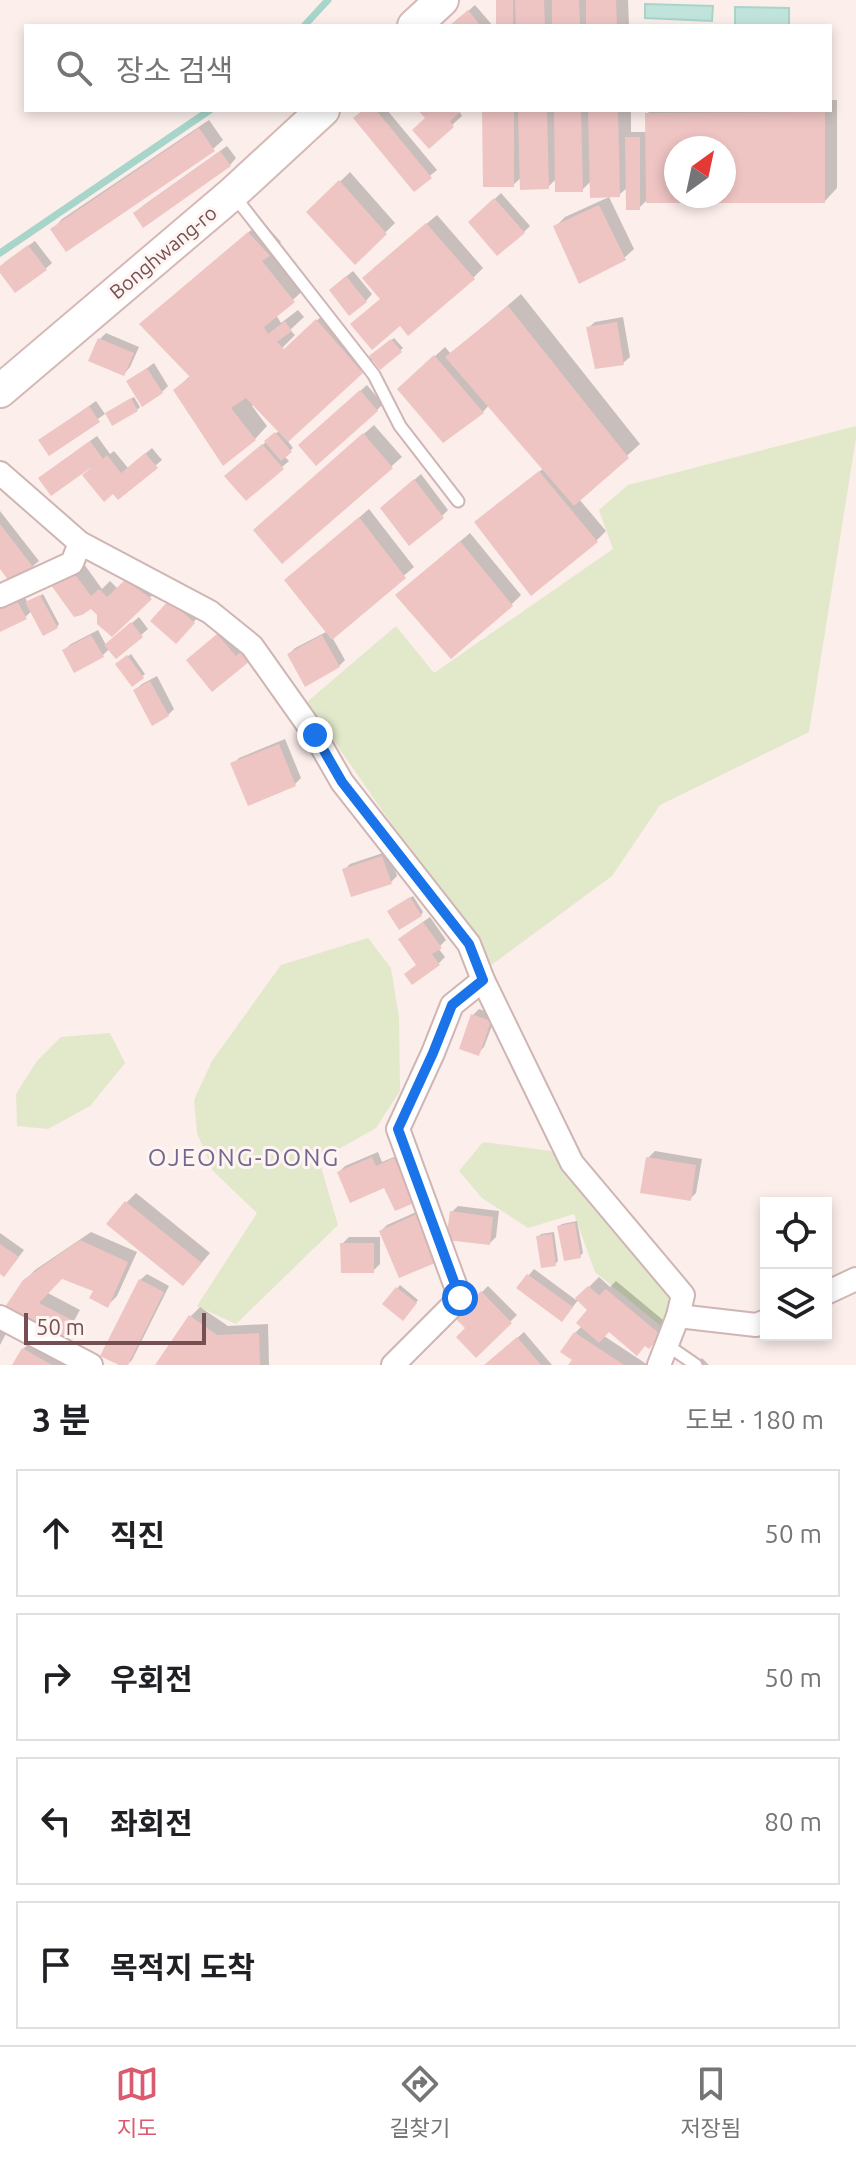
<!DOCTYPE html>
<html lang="ko">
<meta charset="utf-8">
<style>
:root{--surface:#fff;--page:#f6f6f6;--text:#202124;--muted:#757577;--line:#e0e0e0;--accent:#db5a70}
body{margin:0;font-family:Ubuntu,"Noto Sans KR",sans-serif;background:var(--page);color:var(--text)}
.controls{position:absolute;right:24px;bottom:24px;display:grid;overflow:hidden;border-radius:0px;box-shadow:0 4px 12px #0003}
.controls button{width:72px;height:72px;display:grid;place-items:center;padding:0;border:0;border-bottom:2px solid var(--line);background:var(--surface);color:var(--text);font:40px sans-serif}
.compass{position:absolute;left:664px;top:136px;width:72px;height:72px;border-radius:50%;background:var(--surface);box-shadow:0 4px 12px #0003;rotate:33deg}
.scale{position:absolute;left:24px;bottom:20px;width:182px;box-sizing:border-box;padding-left:8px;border:4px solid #754f51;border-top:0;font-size:22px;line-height:28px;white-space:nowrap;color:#754f51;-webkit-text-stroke:6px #fef4f1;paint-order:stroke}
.stop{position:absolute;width:24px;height:24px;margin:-18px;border:6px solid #1a73e8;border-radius:50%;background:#fff}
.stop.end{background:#1a73e8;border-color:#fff;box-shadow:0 2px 8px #0008}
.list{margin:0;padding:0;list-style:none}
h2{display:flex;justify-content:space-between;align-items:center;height:104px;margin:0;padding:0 32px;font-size:34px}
h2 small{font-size:26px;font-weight:400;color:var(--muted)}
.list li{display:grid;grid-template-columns:52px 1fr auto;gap:24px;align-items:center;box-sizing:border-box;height:128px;margin:0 16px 16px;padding:0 16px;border:2px solid var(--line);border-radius:0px}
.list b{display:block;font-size:30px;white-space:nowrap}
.list em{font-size:26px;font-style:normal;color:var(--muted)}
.icon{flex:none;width:44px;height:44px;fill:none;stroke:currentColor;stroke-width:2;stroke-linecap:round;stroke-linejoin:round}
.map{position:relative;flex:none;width:856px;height:1365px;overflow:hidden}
.search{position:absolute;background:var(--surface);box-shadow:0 4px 12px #0003;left:24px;right:24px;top:24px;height:88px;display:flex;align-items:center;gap:20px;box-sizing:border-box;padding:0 28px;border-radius:0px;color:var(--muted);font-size:30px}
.sheet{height:680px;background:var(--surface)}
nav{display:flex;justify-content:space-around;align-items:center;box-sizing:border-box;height:112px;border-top:2px solid var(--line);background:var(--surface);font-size:22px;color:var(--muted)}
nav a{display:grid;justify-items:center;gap:4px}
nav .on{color:var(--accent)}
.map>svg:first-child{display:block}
</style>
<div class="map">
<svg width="856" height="1365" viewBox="0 0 856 1365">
<rect width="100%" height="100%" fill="#fbeeeb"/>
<g fill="#e2e8ca">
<polygon points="856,426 856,438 809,732 660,805 612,876 490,966 307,702 396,626 434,673 613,549 599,510 628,485"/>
<polygon points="368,938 391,968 399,1017 400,1091 376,1128 319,1160 338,1225 236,1324 197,1306 257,1213 213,1171 197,1133 194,1100 212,1061 281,965"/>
<polygon points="110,1033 125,1063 90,1106 48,1129 17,1126 16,1094 37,1061 61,1037"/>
<polygon points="483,1142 551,1151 674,1295 662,1327 595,1272 574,1214 528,1228 482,1198 459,1171"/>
</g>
<g fill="#c0e4db" stroke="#a7d5ca" stroke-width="2">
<polygon points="645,4 713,6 712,21 645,18"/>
<polygon points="735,7 789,8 789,26 735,25"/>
</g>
<g fill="#0003" fill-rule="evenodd">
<polygon points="498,0 628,0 629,26 498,26"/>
<polygon points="475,5 493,26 451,26"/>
<path d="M830,100H837V188L825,201H646L639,208L628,187L619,195L592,180L582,190L557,178L548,187L522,177L513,185L484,110H631V132H647V114L651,110H830ZM676,148H724V196H676Z"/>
<polygon points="364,110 387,110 437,170 414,189"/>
<polygon points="421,110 460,110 459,111 462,116 429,146 427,118"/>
<polygon points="209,120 223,140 213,149 53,229 62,219"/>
<polygon points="227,146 236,158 230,165 141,207"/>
<polygon points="350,172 395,223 355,262 309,212"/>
<polygon points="501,193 530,226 524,232 471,222"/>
<polygon points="609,197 634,249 624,258 555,227 565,217"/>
<polygon points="437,215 483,268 473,278 382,298 374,268"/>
<polygon points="262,221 281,242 274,248 306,288 276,315 281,323 298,310 304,317 290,330 295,335 282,348 285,351 327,311 369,359 394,338 403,348 380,367 373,359 287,440 293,448 284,456 289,461 246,498 233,470 280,430 254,404 252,406 267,426 255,439 175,390 191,375 154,312"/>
<polygon points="35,241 52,263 45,269 0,270 5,262"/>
<polygon points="353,271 372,294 366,301 337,284"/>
<polygon points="521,294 640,444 579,499 606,531 596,541 486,513 544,468 489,405 483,412 409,380 445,347 451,354"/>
<polygon points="623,317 630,357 623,363 588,328 595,322"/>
<polygon points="106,333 139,347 130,367 124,374 100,339"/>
<polygon points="154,363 168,386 162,392 128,382"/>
<polygon points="367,385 383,404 377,410 306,439"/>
<polygon points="134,397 140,407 137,410 110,411"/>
<polygon points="96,401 105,414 49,453 41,440"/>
<polygon points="374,425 402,457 282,562 265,520"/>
<polygon points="97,436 110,454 114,451 128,468 152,448 162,460 119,497 85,475 94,464 47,472"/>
<polygon points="421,474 448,510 442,516 389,502"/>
<polygon points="369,509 414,567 332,637 345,660 339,666 289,654 295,648 328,631 297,571"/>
<polygon points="0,511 39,561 13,582 0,566"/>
<polygon points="470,533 521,595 511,605 397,595"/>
<polygon points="84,564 102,589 110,581 118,589 136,571 160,588 111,634 99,615 63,576"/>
<polygon points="23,594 28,603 43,594 59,624 57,627 32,611 25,617 0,630 0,605"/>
<polygon points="176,595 199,616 176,641"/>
<polygon points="139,617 148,629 116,657 110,648 103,655 64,650 71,644 98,630 106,645"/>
<polygon points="224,630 249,659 195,654"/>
<polygon points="131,654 145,674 133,684 118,664"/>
<polygon points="157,676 174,709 168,715 135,690 142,684"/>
<polygon points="285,739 301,778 295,784 233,764 239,758"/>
<polygon points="389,851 397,876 391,882 344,870 350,864"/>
<polygon points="413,896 423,912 421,915 392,909"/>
<polygon points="430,917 446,940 438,948 445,957 439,963 418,964 407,933"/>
<polygon points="479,1009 496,1015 484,1047 478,1053 473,1015"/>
<polygon points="655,1151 702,1159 696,1193 690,1199 648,1158"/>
<polygon points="378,1152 382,1162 401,1154 419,1195 396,1209 385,1185 339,1172 345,1166"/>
<polygon points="136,1193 210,1253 192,1274 126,1203"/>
<polygon points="458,1206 499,1211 496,1237 490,1243 452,1212"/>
<polygon points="425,1208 439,1259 381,1231 387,1225"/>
<polygon points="577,1221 583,1253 580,1256 559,1226 562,1224"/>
<polygon points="91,1232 137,1252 117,1296 108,1305 96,1289 62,1277 46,1292 80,1310 71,1326 62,1335 8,1306 24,1281 35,1270"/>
<polygon points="554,1232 558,1261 555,1264 538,1237 541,1234"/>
<polygon points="0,1233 24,1250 10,1268 0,1271"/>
<polygon points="349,1237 380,1237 380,1264 373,1271 342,1244"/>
<polygon points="534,1269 576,1300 599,1277 610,1287 616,1281 669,1325 658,1337 610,1330 604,1336 648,1365 571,1365 575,1359 575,1333 582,1326 590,1309 579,1299 568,1313 519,1287"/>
<polygon points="147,1274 169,1286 132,1360 127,1365 123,1365 140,1280"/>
<polygon points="400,1285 418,1300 403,1319 385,1304"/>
<polygon points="488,1286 517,1315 476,1355 468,1328 457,1317"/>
<polygon points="200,1307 228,1326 268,1324 269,1365 158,1365 191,1316"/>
<polygon points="0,1325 8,1330 0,1345"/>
<polygon points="524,1332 552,1365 487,1365 493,1359"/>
<polygon points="30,1343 69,1365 15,1365 23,1349"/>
<polygon points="702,1358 709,1365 694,1365"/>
</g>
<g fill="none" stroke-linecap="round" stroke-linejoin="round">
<g stroke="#a7d5ca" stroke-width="7">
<polyline points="304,26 328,0"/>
<polyline points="0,253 210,110"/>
</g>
</g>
<g fill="#efc5c4" fill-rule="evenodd">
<rect x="496" y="0" width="17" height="26"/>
<polygon points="515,0 544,0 545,26 516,26"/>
<polygon points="552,0 579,0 580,26 552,26"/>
<polygon points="586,0 616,0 617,26 586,26"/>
<polygon points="468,10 481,26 449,26"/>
<polygon points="363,110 376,110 432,178 414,192 353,118"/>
<polygon points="418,110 463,110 450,121 454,127 429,149 412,130 425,118"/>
<polygon points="482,110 514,110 514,187 483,187"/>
<polygon points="518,110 547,110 549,189 520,190"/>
<polygon points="554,110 581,110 583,192 555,192"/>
<polygon points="588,110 618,110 620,197 590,198"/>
<path d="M825,112V203H646L645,113ZM676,148H724V196H676Z"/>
<polygon points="199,128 215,151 66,252 50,229"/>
<polygon points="625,137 640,137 640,210 626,210"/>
<polygon points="220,151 231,166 143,228 133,213"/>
<polygon points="339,180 387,234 355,265 306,212"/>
<polygon points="494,198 525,233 497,256 468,222"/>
<polygon points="599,205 626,260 579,284 553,226"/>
<polygon points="426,223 475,279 408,336 400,326 372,350 350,324 380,299 362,278"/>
<polygon points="248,232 270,256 262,261 295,302 264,327 268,334 285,321 292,331 277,342 284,349 316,319 363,373 288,442 246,398 231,408 256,440 223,466 173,390 190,377 139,324"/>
<polygon points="28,245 47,270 15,293 0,273 0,266"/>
<polygon points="346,276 367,302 349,316 329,290"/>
<polygon points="508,306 629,458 574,506 445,357"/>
<polygon points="617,322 624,365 595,369 586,327"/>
<polygon points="98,338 134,353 124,376 88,361"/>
<polygon points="391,339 402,352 380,370 369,356"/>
<polygon points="434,355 484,413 443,443 397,389"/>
<polygon points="147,368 163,393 142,407 126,381"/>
<polygon points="360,390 378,411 316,466 298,445"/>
<polygon points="131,398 138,411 112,426 105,413"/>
<polygon points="89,406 100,422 49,456 38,440"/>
<polygon points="275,432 292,452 281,461 264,441"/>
<polygon points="363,433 393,468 282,564 253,530"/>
<polygon points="90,441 103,459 107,455 121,473 145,453 158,468 118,500 113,494 104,502 82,475 96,464 51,496 38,478"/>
<polygon points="262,444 284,469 246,501 224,476"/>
<polygon points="539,471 598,542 531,596 474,522"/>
<polygon points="414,479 444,518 409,546 380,508"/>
<polygon points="359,517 406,578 332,640 284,580"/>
<polygon points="0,524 34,568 12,585 0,569"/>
<polygon points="460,541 513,606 451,659 395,595"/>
<polygon points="74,573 91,596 99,589 107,597 125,580 152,599 112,637 97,624 97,615 91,609 82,615 74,617 51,585"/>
<polygon points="40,595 58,628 43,636 25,602"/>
<polygon points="16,599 27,619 0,632 0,606"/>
<polygon points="169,600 195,623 176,644 150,621"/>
<polygon points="131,622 143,637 116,659 104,645"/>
<polygon points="217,634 236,656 242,651 250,661 212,692 186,660"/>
<polygon points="91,635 104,657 74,673 62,650"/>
<polygon points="322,635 340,667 305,687 287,654"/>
<polygon points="127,655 144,678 132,687 115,664"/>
<polygon points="150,681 169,716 152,726 133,690"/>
<polygon points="279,744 296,786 248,806 230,763"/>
<polygon points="382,856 392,884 351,897 342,869"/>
<polygon points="410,897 422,916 399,930 387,911"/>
<polygon points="423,922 442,948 432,954 440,965 412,985 404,974 416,965 398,939"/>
<polygon points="471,1014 491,1021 479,1056 459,1049"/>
<polygon points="372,1157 376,1166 394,1158 414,1203 395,1211 384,1188 350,1203 337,1172"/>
<polygon points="646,1157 696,1165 691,1201 640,1193"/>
<polygon points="125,1201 202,1263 183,1286 106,1224"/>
<polygon points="450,1211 493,1217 490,1245 446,1240"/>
<polygon points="419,1213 440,1261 399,1278 379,1231"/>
<polygon points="575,1223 581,1258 564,1261 557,1226"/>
<polygon points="552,1234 556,1266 541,1268 536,1236"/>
<polygon points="80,1240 128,1262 108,1308 89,1298 93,1291 62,1279 39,1303 72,1320 62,1338 5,1307 23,1280"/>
<polygon points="340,1243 374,1243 374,1273 341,1273"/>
<polygon points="0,1244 19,1257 4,1277 0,1274"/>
<polygon points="527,1274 573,1307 562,1322 516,1288"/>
<polygon points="139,1279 164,1292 128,1365 119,1365 100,1356"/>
<polygon points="588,1286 599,1295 606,1289 661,1335 649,1349 645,1346 637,1356 609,1332 599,1343 576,1323 587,1310 575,1298"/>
<polygon points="396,1287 417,1303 403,1321 382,1304"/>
<polygon points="481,1291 512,1323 476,1358 456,1337 465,1328 454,1317"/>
<polygon points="189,1315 217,1335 259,1333 260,1365 155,1365"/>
<polygon points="574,1332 624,1365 568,1365 572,1360 560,1352"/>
<polygon points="517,1337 541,1365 484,1365"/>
<polygon points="22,1348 52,1365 12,1365"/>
</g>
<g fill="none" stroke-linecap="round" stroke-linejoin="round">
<defs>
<g id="service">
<polyline points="235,197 374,375 400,426 458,501"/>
<polyline points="667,1345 696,1365"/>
</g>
<g id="minor">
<polyline points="0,473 80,543 210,612 252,646 315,735 342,782 469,944 483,980 572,1163 683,1295 678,1316 659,1365"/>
<polyline points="0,596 72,563 80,543"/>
<polyline points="826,1293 856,1279"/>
<polyline points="678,1316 756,1325 766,1321"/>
<polyline points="0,1317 91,1365"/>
<polyline points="393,1365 460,1298 398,1129 433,1053 452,1005 483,980"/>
</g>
<g id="secondary">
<polyline points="414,26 442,0"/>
<polyline points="0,391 232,194 323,110"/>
</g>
</defs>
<use href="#service" stroke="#cfb5b4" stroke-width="15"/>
<use href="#minor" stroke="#cfb5b4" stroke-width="26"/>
<use href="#secondary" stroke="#d6b8b6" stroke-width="36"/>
<use href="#service" stroke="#fff" stroke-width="11"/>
<use href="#minor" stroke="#fff" stroke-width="22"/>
<use href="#secondary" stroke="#fff" stroke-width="32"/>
</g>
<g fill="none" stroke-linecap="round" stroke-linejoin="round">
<polyline stroke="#1a73e8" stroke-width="10" points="315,735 342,782 469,944 483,980 452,1005 433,1053 398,1129 460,1298"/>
</g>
<g text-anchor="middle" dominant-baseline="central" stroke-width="6" stroke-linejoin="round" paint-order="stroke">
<g font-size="20" fill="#754f51" stroke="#fef4f1">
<text transform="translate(163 252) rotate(-40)">Bonghwang-ro</text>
</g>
<g font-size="24" letter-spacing="2" fill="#736790" stroke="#fef4f1">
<text x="244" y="1157">OJEONG-DONG</text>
</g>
</g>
</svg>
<div class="controls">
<button><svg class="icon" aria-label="locate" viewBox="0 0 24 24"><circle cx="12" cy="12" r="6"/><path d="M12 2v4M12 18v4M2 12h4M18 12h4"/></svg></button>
<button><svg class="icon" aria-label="layers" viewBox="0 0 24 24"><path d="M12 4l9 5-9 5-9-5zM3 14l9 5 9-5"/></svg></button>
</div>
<svg class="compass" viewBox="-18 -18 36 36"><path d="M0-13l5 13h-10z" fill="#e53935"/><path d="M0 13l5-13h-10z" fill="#757577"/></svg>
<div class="scale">50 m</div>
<div class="stop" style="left:460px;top:1298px"></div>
<div class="stop end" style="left:315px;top:735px"></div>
<div class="search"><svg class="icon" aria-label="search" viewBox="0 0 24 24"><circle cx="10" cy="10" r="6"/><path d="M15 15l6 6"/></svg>장소 검색</div>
</div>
<section class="sheet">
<h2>3 분<small>도보 · 180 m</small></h2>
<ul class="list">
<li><svg class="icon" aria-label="ahead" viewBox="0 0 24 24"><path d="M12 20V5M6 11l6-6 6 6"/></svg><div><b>직진</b></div><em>50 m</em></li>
<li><svg class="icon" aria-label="right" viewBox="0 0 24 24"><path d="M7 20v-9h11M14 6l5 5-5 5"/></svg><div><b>우회전</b></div><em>50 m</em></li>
<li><svg class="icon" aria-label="left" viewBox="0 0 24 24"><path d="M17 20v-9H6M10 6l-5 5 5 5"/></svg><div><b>좌회전</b></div><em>80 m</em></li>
<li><svg class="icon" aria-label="arrive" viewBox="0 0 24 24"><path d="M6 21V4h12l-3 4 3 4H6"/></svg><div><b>목적지 도착</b></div></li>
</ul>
</section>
<nav>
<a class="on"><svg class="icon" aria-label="map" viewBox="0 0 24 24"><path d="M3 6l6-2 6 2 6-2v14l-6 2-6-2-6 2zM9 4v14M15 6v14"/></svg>지도</a>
<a><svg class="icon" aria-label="directions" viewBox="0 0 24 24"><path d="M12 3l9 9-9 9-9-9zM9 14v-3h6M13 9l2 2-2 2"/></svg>길찾기</a>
<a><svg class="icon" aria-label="saved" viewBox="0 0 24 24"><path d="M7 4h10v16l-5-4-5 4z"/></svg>저장됨</a>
</nav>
